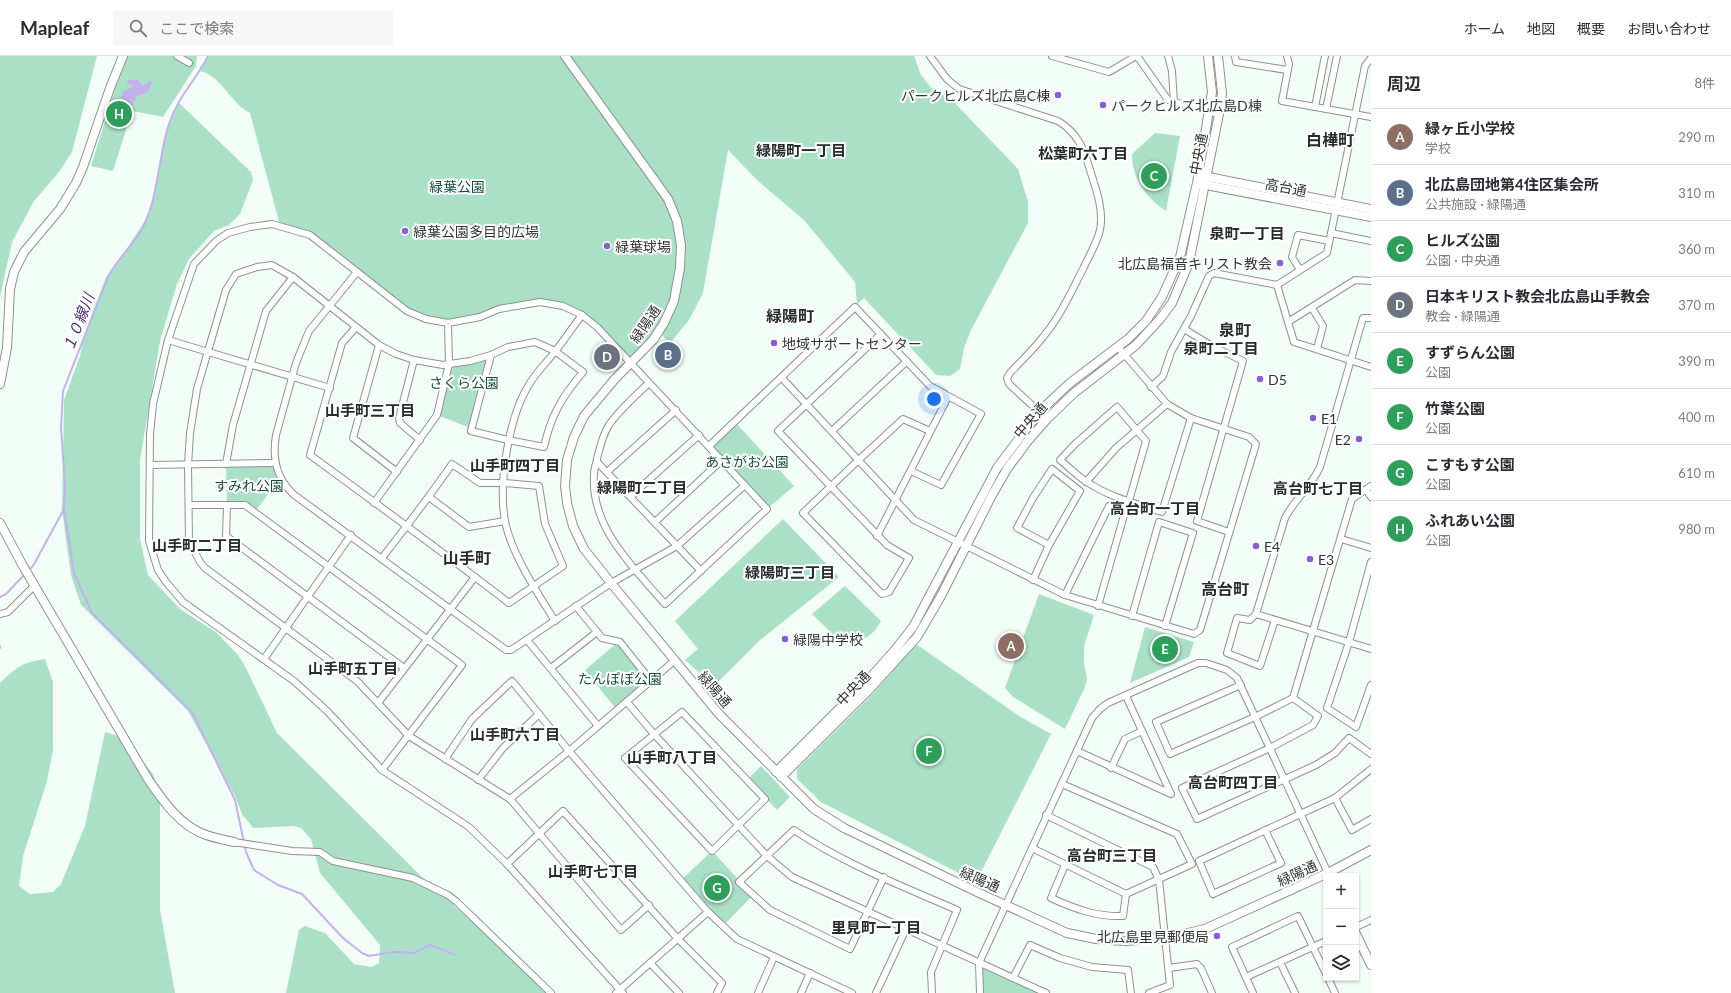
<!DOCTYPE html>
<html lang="ja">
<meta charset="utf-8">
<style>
:root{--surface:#fff;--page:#f7f7f7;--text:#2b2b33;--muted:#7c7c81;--line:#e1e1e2;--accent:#111827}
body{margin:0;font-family:Lato,"Noto Sans JP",sans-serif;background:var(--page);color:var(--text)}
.controls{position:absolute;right:12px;bottom:12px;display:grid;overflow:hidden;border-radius:0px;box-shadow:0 1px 3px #0004}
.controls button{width:36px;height:36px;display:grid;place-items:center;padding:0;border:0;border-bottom:1px solid var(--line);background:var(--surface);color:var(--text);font:20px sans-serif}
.you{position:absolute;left:934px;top:343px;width:14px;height:14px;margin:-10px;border:3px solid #fff;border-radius:50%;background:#1a73e8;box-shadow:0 0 0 6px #1a73e833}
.badge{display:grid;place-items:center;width:26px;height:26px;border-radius:50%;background:var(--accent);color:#fff;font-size:13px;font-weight:700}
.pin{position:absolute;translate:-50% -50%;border:2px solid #fff;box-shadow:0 1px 4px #0006}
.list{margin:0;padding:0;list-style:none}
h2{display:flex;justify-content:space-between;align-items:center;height:52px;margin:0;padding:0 16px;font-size:17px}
h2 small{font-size:13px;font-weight:400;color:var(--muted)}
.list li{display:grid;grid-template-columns:26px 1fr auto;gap:12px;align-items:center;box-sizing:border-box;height:56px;padding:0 16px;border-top:1px solid var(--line)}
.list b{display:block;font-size:15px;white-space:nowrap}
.list p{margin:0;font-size:13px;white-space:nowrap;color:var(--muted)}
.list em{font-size:13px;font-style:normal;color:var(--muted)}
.icon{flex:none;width:22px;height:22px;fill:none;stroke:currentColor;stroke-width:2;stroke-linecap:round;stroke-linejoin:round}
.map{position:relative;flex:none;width:1371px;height:937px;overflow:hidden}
header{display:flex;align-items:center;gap:24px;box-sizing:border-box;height:56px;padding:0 20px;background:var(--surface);border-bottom:1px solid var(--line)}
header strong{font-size:19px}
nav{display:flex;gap:22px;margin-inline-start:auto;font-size:14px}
.search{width:280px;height:36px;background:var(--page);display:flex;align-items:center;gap:10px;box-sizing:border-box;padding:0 14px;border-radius:0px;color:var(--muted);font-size:15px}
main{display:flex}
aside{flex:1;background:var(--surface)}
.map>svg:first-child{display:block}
</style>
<header>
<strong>Mapleaf</strong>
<div class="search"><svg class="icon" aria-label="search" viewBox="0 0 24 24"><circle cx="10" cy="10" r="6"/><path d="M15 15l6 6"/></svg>ここで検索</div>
<nav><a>ホーム</a><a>地図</a><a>概要</a><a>お問い合わせ</a></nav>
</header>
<main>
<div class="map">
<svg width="1371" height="937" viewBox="0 0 1371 937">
<rect width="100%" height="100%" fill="#f3fdf8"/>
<g fill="#aae1c6">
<polygon points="0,0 97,0 72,96 59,116 34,145 12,186 0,241"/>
<polygon points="127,0 197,0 196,10 163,61 132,55 113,115 91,110 113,39"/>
<path d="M208,0H914L921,19L932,33L952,44L1018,113L1028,146V167L971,274L964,292L960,313L950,320L936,319L864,242L857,248L855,226L804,164L758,125L728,94L703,237L689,264L670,287L659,276L632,307L597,271L563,250L540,246L448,267L407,255L310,179L279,166L250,57C230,47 222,20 200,15Z"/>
<polygon points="178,46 251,116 253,124 240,158 229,169 214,175 189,203 177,228 160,285 140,404 140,483 148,519 180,553 217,577 238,599 246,612 277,677 420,819 552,937 286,937 299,874 305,870 325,877 354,908 372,911 379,907 380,889 320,817 311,783 301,772 293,770 253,772 242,758 235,740 188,655 81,549 71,519 62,454 64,344 80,300 84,279 106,221 122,200 150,157 165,79"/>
<path d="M1155,77L1180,80L1166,155C1146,142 1132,123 1132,98Z"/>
<polygon points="490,303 471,375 468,371 437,359 449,308"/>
<polygon points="735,366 794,430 767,453 709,390"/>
<polygon points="275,407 277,426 255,456 244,449 227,450 226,408"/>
<polygon points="783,463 839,521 759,585 714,630 685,604 698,593 675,565"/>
<path d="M845,530L881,565C872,582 860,586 842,587L812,558Z"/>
<polygon points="1039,538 1094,559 1084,590 1084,607 1087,623 1085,631 1065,673 1013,641 1005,632"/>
<polygon points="1145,571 1194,586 1189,601 1130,627"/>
<polygon points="618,586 651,625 617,654 585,614"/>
<polygon points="916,588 1019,660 1051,678 976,826 821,746 797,723 797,713 869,642"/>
<path d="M45,603L53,626V694L47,725L23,800L19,830L30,838L53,836L61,828L85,770L105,676L115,679L140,702L153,718L160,740V854L175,937H0V627C18,610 21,607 45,603Z"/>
<polygon points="761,710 790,741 777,754 748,723"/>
<polygon points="712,795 753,839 722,871 681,824"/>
<polygon points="979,907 1046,937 980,937"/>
</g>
<polygon fill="#c3b1ef" points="128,24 138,24 143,30 150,25 152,26 148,36 137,40 131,51 126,48 121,41 123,36 133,30 132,28 127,29"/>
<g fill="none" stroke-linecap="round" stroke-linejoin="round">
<g stroke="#c3b1ef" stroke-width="2">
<polyline points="64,453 74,517 92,557 192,656 235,744 246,796 254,814 278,829 302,838 343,882 362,897 369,900 394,896 414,897 430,889 456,899"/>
<path d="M28,515L33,510L64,453L65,428L61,372L63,335L108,221C117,203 134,189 143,171C159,140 158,101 169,68C177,42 196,24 208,0"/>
<polyline points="0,541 6,538 25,518"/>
<polyline points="0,590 0,592"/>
</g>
<defs>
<g id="minor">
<polyline points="177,0 189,7"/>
<path d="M930,0L947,23L959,33L1058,65C1078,77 1084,93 1090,114C1096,133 1104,154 1100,174C1097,187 1089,200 1083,213C1071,236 1060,261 1043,281C1033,294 1021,305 1010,317L1007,322L1009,328L1047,363"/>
<polyline points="1052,0 1109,16 1136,0"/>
<polyline points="1137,0 1168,44 1219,58"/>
<polyline points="1168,0 1172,15 1174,47"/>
<polyline points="1235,0 1236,6 1287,14"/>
<polyline points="1287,0 1289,8 1282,45 1371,61"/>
<polyline points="1315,51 1325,0"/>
<polyline points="1326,53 1337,0"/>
<polyline points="1331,177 1371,185"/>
<polyline points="1300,214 1292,201 1298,179 1329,185"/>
<path d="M357,216L309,275L296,307L276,379C272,402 276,421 293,438L506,594H511L611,527L677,490L745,429"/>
<polyline points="1277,229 1294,286 1371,311"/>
<polyline points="1312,252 1323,270 1317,293"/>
<polyline points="1288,266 1355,224 1371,225"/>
<path d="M356,271L342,287L310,399C377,448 444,497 509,547L563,510L545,468L539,430L504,427H480L452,408C430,440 406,471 382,502"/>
<polyline points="1184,273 1212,290 1243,305 1197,465 1229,476"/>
<path d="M881,278L778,375L887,489L909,502L889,536L882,538L803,457C836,425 869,394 903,363L930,375"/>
<polyline points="168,284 330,332"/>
<polyline points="379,289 353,382 397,416"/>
<path d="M491,299L471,375L508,384L544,391C551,359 562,341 583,316L555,295L535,286L508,291L491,299L470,305L443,309L414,304L396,298L379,289L293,221L272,209L257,211L236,218L226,234L208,295L197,333L190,377L188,409L189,485L200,506L205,512L357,625L409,680L510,743L621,874L649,849"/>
<polyline points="414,304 399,362 400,367 420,384"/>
<polyline points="782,322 914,464 1065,539 1194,578 1200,574 1256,388 1249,381 1191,362 1167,348 1118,291"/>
<polyline points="1151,331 1163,320 1171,296 1191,260 1209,220 1214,217 1277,229 1327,197 1365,10 1371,2"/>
<polyline points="832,375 907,305"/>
<polyline points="709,390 855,251 930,330 981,358 941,429 911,415"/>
<polyline points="597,406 701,515"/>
<polyline points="226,408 233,369 266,255 293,221"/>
<polyline points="150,409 275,407"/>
<polyline points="607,416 676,354"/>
<polyline points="1086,426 1116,392 1167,348"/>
<polyline points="1366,434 1371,441"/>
<polyline points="631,440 699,379"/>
<polyline points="429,441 469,471 505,465"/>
<path d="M1129,445L1146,385L1117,351L1074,389L1060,404C1069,411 1077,420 1087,426C1109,441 1137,448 1162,456L1191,362"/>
<polyline points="374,447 437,359 449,308 448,267"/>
<polyline points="189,449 245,449 462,609 382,714"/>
<polyline points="227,450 226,480 404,612"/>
<polyline points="655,466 722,404"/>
<polyline points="877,480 948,341"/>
<polyline points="1341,483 1371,492"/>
<polyline points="1371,506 1349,586 1327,652 1356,671 1371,629"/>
<polyline points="1033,524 1049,489 1080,435 1052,413 1033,442 1017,472 1049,489"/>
<polyline points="1065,539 1109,450 1125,456 1098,550"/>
<polyline points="576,550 602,582 620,586 651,625"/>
<polyline points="0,558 8,556 35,529"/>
<polyline points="1256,558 1371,593"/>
<polyline points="1132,560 1159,466 1193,477 1165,570"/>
<path d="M1275,564L1260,610L1227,597L1237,562L1250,564L1256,558L1285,462C1294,444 1311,431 1320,411L1363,262H1371"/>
<path d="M555,565C538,538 511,497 505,465C498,427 509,359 530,327C536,317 545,308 553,298C563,286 572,272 582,259"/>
<polyline points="527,584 598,670"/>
<polyline points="264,603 351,479"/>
<polyline points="551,612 597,576"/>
<polyline points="1241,629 1156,666 1170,698 1255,661 1293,642 1352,443 1371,430"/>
<polyline points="1293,642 1318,660 1313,669 1270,692 1182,732 1197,763 1316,709 1335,697 1349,682 1371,698"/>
<polyline points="627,646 653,677 767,800 792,821 1046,937"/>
<polyline points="378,647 475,521"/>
<polygon points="682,656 765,743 712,795 625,702"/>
<polyline points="1077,695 1171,738 1126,640"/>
<polyline points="445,703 472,663 512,625 569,695 510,743"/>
<polyline points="1111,712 1125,683 1142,675"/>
<polyline points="478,724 503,692 539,658"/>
<polyline points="1335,742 1352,774 1371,763"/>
<polyline points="1046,759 1153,811 1159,824 1170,929 1149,937"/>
<polyline points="1265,774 1281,807 1213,838 1199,805 1335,742 1371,713"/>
<polyline points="234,786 292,795 320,796 333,805 413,822 448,839 457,846 551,937"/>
<polyline points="1032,792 1126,838 1192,808 1177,778 1062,728"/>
<polyline points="507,808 563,755 678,883 722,927 717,937"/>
<path d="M1065,809L1051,842C1075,853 1097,861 1123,860L1126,838"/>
<path d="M884,821L850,893L770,854L739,826L794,774C844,808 902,830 957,854L931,916L932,937"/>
<polyline points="708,856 737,883 852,937"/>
<polyline points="1356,871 1371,864"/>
<polyline points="1280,906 1295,937"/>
<polyline points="650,907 679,937"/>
<polyline points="1169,912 1197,908 1201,912 1212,937"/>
<polyline points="1246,921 1326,885"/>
<polyline points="1013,922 1030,889 1060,902 1092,911 1128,914 1131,937"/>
<polyline points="1328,922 1335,937"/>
<polyline points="616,937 708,856 569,695 674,605"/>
<path d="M623,937L507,808L469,771L382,714L327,655L294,625L183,546L166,526L158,514L149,485L150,378L153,348L168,284L194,208L216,185L228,177L250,171L272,168L310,179L407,255L426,263L448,267L480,261L499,253L540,246L563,250L582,259L597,271L767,453L665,548C633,511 590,471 594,418C594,413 596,408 597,403C600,391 602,380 609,369C620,353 635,340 649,327"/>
<polyline points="758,937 774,901"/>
<polyline points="801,937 810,917"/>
<polyline points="876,937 906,873"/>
<polyline points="980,937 979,907 1092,662 1100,653 1108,647 1198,607 1206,607 1227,614 1237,622 1328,817"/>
<polyline points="1253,937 1232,891 1298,860 1326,918"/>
</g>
<g id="tertiary">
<polyline points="565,0 668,143 677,165 681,189 680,212 674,245 664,267 653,284 614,324 584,360 574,381 567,404 565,430 567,447 573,470 584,493 611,527 719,658 814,753 844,772 977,836 1067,877 1096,883 1125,885 1166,882 1205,873 1328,817 1371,794"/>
<polyline points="1203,120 1371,153"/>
<polyline points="1201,128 1371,161"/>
<polyline points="0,328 7,292 10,233 14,216 24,196 60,153 76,127 83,111 110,32 123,0"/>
<path d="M0,467L23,510L148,723C163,745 180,770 206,779C215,782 225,784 234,786"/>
<polyline points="776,716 870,622 894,595 913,571 997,412 1039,356 1070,327 1128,283 1146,265 1162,241 1180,201 1197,127 1212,36 1208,0"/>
<polyline points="781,721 867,636 917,581 941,540 991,441 1007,413 1027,386 1047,363 1074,337 1136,289 1160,263 1172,247 1189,207 1219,58 1222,37 1218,0"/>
<polyline points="1356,878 1371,909"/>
</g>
</defs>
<use href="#minor" stroke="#8b938f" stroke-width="8"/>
<use href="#tertiary" stroke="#8b938f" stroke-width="10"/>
<use href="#minor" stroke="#fff" stroke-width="6"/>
<use href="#tertiary" stroke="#fff" stroke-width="8"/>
</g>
<g fill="#895dd7" stroke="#fff" stroke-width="1.5">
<circle cx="1058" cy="39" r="4"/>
<circle cx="1103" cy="49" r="4"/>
<circle cx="405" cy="175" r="4"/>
<circle cx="607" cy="190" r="4"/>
<circle cx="1280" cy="207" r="4"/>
<circle cx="774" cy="287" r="4"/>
<circle cx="1260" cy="323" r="4"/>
<circle cx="1313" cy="362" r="4"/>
<circle cx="1359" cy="383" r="4"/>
<circle cx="1256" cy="490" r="4"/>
<circle cx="1310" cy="503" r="4"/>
<circle cx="785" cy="583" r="4"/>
<circle cx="1217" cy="880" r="4"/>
</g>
<g text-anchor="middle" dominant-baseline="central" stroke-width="4" stroke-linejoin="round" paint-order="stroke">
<g font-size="14" fill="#313433" stroke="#fff" text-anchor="start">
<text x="1050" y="39" text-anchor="end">パークヒルズ北広島C棟</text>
<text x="1111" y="49">パークヒルズ北広島D棟</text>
<text x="413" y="175">緑葉公園多目的広場</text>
<text x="615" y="190">緑葉球場</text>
<text x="1272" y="207" text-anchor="end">北広島福音キリスト教会</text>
<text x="782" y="287">地域サポートセンター</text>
<text x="1268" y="323">D5</text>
<text x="1321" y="362">E1</text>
<text x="1351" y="383" text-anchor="end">E2</text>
<text x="1264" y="490">E4</text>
<text x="1318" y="503">E3</text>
<text x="793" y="583">緑陽中学校</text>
<text x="1209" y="880" text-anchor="end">北広島里見郵便局</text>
</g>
<g font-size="14" fill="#313433" stroke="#fff">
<text transform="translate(1198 98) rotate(-79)">中央通</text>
<text transform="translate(1286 131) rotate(11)">高台通</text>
<text transform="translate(645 268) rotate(-56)">緑陽通</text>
<text transform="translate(1030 364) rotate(-49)">中央通</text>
<text transform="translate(853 632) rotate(-46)">中央通</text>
<text transform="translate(715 633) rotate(49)">緑陽通</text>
<text transform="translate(1297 817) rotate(-25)">緑陽通</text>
<text transform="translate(980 823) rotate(24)">緑陽通</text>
</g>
<g font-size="14" fill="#154f39" stroke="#fff">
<text x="457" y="130">緑葉公園</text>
<text x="464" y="326">さくら公園</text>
<text x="747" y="405">あさがお公園</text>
<text x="249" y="429">すみれ公園</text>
<text x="620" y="622">たんぽぽ公園</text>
</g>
<g font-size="15" font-weight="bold" fill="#262d2a" stroke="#fff">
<text x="801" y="94">緑陽町一丁目</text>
<text x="1083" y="97">松葉町六丁目</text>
<text x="1247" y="177">泉町一丁目</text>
<text x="1221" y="292">泉町二丁目</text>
<text x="370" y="354">山手町三丁目</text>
<text x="515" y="409">山手町四丁目</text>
<text x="642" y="431">緑陽町二丁目</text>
<text x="1318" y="432">高台町七丁目</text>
<text x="1155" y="452">高台町一丁目</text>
<text x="197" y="489">山手町二丁目</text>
<text x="790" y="516">緑陽町三丁目</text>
<text x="353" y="612">山手町五丁目</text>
<text x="515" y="678">山手町六丁目</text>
<text x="672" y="701">山手町八丁目</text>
<text x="1233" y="726">高台町四丁目</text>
<text x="1112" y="799">高台町三丁目</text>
<text x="593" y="815">山手町七丁目</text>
<text x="876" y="871">里見町一丁目</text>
</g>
<g font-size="15" font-style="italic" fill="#482e75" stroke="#fff">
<text transform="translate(78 266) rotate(-69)">１０線川</text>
</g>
<g font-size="16" font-weight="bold" fill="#262d2a" stroke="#fff">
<text x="1330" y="83">白樺町</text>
<text x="790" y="259">緑陽町</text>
<text x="1235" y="273">泉町</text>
<text x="467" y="501">山手町</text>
<text x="1225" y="532">高台町</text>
</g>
</g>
</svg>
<div class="controls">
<button>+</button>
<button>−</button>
<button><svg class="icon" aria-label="layers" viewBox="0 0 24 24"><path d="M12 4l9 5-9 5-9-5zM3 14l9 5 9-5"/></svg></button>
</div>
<div class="you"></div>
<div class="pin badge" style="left:1011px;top:590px;background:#8d6e63">A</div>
<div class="pin badge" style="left:668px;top:299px;background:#5c6f8a">B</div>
<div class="pin badge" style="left:1154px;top:120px;background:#2e9e5b">C</div>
<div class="pin badge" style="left:607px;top:301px;background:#6b7280">D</div>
<div class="pin badge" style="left:1165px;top:593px;background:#2e9e5b">E</div>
<div class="pin badge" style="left:929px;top:695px;background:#2e9e5b">F</div>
<div class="pin badge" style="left:717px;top:832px;background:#2e9e5b">G</div>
<div class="pin badge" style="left:119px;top:58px;background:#2e9e5b">H</div>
</div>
<aside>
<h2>周辺<small>8件</small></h2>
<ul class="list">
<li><span class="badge" style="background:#8d6e63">A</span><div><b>緑ヶ丘小学校</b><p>学校</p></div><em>290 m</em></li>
<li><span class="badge" style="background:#5c6f8a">B</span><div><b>北広島団地第4住区集会所</b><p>公共施設 · 緑陽通</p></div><em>310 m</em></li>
<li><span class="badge" style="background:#2e9e5b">C</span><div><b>ヒルズ公園</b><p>公園 · 中央通</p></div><em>360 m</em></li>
<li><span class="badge" style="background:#6b7280">D</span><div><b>日本キリスト教会北広島山手教会</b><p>教会 · 緑陽通</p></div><em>370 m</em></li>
<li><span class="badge" style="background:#2e9e5b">E</span><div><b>すずらん公園</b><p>公園</p></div><em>390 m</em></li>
<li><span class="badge" style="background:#2e9e5b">F</span><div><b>竹葉公園</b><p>公園</p></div><em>400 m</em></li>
<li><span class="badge" style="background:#2e9e5b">G</span><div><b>こすもす公園</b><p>公園</p></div><em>610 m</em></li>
<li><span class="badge" style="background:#2e9e5b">H</span><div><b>ふれあい公園</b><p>公園</p></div><em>980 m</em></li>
</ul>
</aside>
</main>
